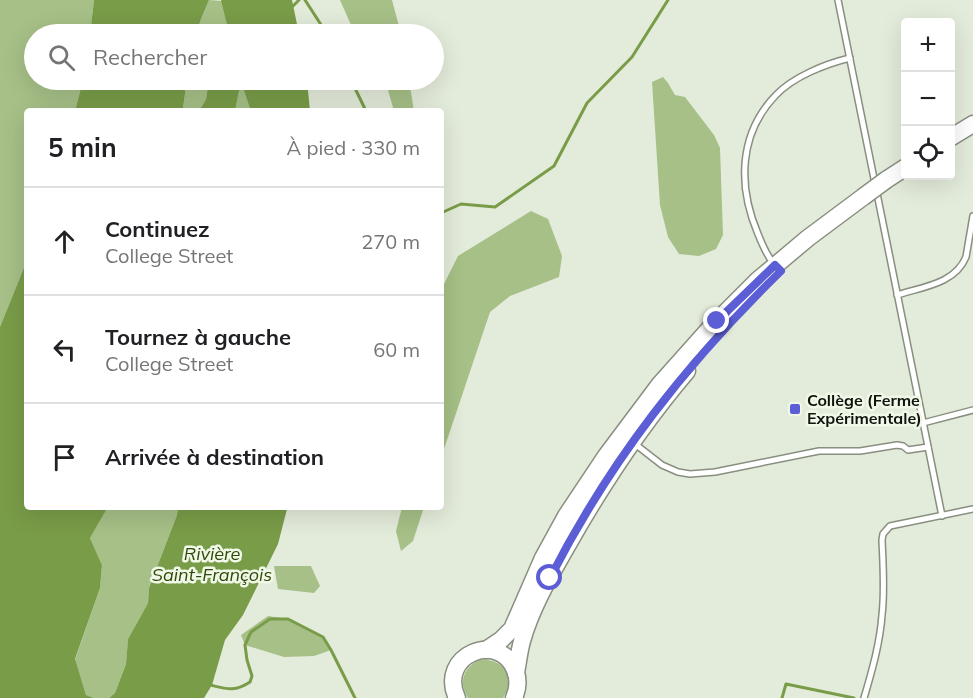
<!DOCTYPE html>
<html lang="fr">
<meta charset="utf-8">
<style>
:root{--surface:#fff;--page:#f6f6f6;--text:#202124;--muted:#757577;--line:#e0e0e0}
body{margin:0;font-family:Mulish,sans-serif;background:var(--page);color:var(--text)}
.controls{position:absolute;right:18px;top:18px;display:grid;overflow:hidden;border-radius:6px;box-shadow:0 6px 24px #0002}
.controls button{width:54px;height:54px;display:grid;place-items:center;padding:0;border:0;border-bottom:2px solid var(--line);background:var(--surface);color:var(--text);font:30px sans-serif}
.stop{position:absolute;width:18px;height:18px;margin:-14px;border:4px solid #5c5ed6;border-radius:50%;background:#fff}
.stop.end{background:#5c5ed6;border-color:#fff;box-shadow:0 2px 6px #0008}
.list{margin:0;padding:0;list-style:none}
h2{display:flex;justify-content:space-between;align-items:center;height:78px;margin:0;padding:0 24px;font-size:26px}
h2 small{font-size:20px;font-weight:400;color:var(--muted)}
.list li{display:grid;grid-template-columns:39px 1fr auto;gap:18px;align-items:center;box-sizing:border-box;height:108px;padding:0 24px;border-top:2px solid var(--line)}
.list b{display:block;font-size:22px;white-space:nowrap}
.list p{margin:0;font-size:20px;white-space:nowrap;color:var(--muted)}
.list em{font-size:20px;font-style:normal;color:var(--muted)}
.icon{flex:none;width:33px;height:33px;fill:none;stroke:currentColor;stroke-width:2;stroke-linecap:round;stroke-linejoin:round}
.map{position:relative;flex:none;width:973px;height:698px;overflow:hidden}
.search{position:absolute;background:var(--surface);box-shadow:0 6px 24px #0002;left:24px;top:24px;width:420px;height:66px;display:flex;align-items:center;gap:15px;box-sizing:border-box;padding:0 21px;border-radius:33px;color:var(--muted);font-size:22px}
.panel{position:absolute;background:var(--surface);box-shadow:0 6px 24px #0002;left:24px;top:108px;width:420px;height:402px;border-radius:6px}
.map>svg:first-child{display:block}
</style>
<div class="map">
<svg width="973" height="698" viewBox="0 0 973 698">
<rect width="100%" height="100%" fill="#e3ebda"/>
<g fill="#a6c087">
<polygon points="0,0 94,0 90,34 34,34 34,80 83,80 75,111 27,111 27,260 0,327"/>
<polygon points="209,0 222,1 227,25 225,34 196,34 201,19"/>
<polygon points="340,0 392,0 401,34 355,34"/>
<polygon points="663,77 668,83 675,95 685,97 714,135 720,148 723,235 716,249 699,256 679,254 668,237 660,205 652,82"/>
<polygon points="187,80 209,80 206,99 199,111 184,111 183,108"/>
<polygon points="241,80 251,108 251,111 235,111"/>
<polygon points="380,80 409,80 414,111 394,111 388,90"/>
<polygon points="531,211 548,219 562,256 559,277 510,296 490,312 441,458 441,290 458,256"/>
<polygon points="108,507 178,507 177,515 149,588 148,603 128,639 126,664 115,693 109,698 94,698 86,695 75,660 100,588 102,565 90,538"/>
<polygon points="402,507 424,507 413,541 401,551 396,531"/>
<polygon points="274,566 311,566 320,586 314,593 278,589"/>
<polygon points="268,616 288,619 323,637 331,650 314,656 284,657 245,645 241,635"/>
<path d="M479,660C503,657 517,678 503,698H468C458,683 463,668 479,660Z"/>
</g>
<g fill="#799c48">
<polygon points="94,0 209,0 201,19 196,34 90,34"/>
<polygon points="221,0 292,0 299,34 225,34 227,25"/>
<polygon points="83,80 187,80 183,108 184,111 75,111"/>
<polygon points="209,80 307,80 310,111 251,111 241,81 235,111 199,111 206,99"/>
<polygon points="27,260 27,507 108,507 90,538 102,565 100,588 75,659 86,695 94,698 0,698 0,327"/>
<polygon points="178,507 287,507 287,509 278,544 243,615 225,640 212,685 204,698 109,698 115,693 126,664 128,639 148,603 149,588 177,515"/>
</g>
<g fill="none" stroke-linecap="round" stroke-linejoin="round">
<g stroke="#799c48" stroke-width="3">
<polyline points="305,0 327,34"/>
<polyline points="292,7 299,0"/>
<polyline points="351,80 366,111"/>
<polyline points="441,213 461,204 495,207 554,166 587,103 632,57 668,0"/>
<path d="M210,685C227,689 235,692 250,682L252,676L247,660L245,645L251,632L270,619H288L323,637L331,650L355,698"/>
<polyline points="782,698 786,684 854,698"/>
</g>
<defs>
<g id="lane">
<polyline points="838,0 942,516"/>
<path d="M773,263C766,254 762,244 758,234C738,187 738,134 776,95C793,77 825,64 850,58"/>
<path d="M897,295C922,287 955,284 966,257L973,216"/>
<polyline points="923,423 973,410"/>
<polyline points="635,444 662,465 678,472 690,474 715,472 819,451 860,451 897,445 903,446 908,450 928,447"/>
<path d="M864,698C872,671 880,643 882,615C885,590 883,565 882,540L883,534L890,526L973,509"/>
</g>
<g id="primary">
<polyline points="950,138 973,124"/>
<polyline points="886,180 906,167"/>
<polyline points="486,650 501,640 512,629 543,558 566,516 606,456 660,384 710,328 758,280 808,238 863,197"/>
<path d="M516,673C518,662 519,652 522,641C531,608 550,576 567,546C602,484 641,425 687,371"/>
<path d="M457,698C437,655 499,630 515,670C519,680 518,689 514,698"/>
</g>
</defs>
<use href="#lane" stroke="#888f80" stroke-width="8"/>
<use href="#primary" stroke="#888f80" stroke-width="19"/>
<use href="#lane" stroke="#fff" stroke-width="5"/>
<use href="#primary" stroke="#fff" stroke-width="16"/>
<defs>
<polyline id="primary-bridge" points="863,197 886,180"/>
</defs>
<use href="#primary-bridge" stroke="#888f80" stroke-width="19" stroke-linecap="butt"/>
<use href="#primary-bridge" stroke="#fff" stroke-width="16"/>
</g>
<g fill="none" stroke-linecap="round" stroke-linejoin="round">
<path stroke="#5c5ed6" stroke-width="8" d="M550,578C611,459 686,364 781,271L775,265L717,321"/>
</g>
<rect fill="#5c5ed6" stroke="#f0f8e7" stroke-width="2" x="789" y="403" width="12" height="12" rx="3"/>
<g text-anchor="middle" dominant-baseline="central" stroke-width="5" stroke-linejoin="round" paint-order="stroke">
<g font-size="16" font-weight="bold" fill="#11140e" stroke="#f0f8e7" text-anchor="start">
<text x="807" y="400">Collège (Ferme<tspan x="807" dy="18">Expérimentale)</tspan></text>
</g>
<g font-size="18" font-style="italic" fill="#314809" stroke="#f0f8e7">
<text x="212" y="553">Rivière<tspan x="212" dy="21">Saint-François</tspan></text>
</g>
</g>
</svg>
<div class="controls">
<button>+</button>
<button>−</button>
<button><svg class="icon" aria-label="locate" viewBox="0 0 24 24"><circle cx="12" cy="12" r="6"/><path d="M12 2v4M12 18v4M2 12h4M18 12h4"/></svg></button>
</div>
<div class="stop" style="left:550px;top:578px"></div>
<div class="stop end" style="left:717px;top:321px"></div>
<div class="search"><svg class="icon" aria-label="search" viewBox="0 0 24 24"><circle cx="10" cy="10" r="6"/><path d="M15 15l6 6"/></svg>Rechercher</div>
<section class="panel">
<h2>5 min<small>À pied · 330 m</small></h2>
<ul class="list">
<li><svg class="icon" aria-label="ahead" viewBox="0 0 24 24"><path d="M12 20V5M6 11l6-6 6 6"/></svg><div><b>Continuez</b><p>College Street</p></div><em>270 m</em></li>
<li><svg class="icon" aria-label="left" viewBox="0 0 24 24"><path d="M17 20v-9H6M10 6l-5 5 5 5"/></svg><div><b>Tournez à gauche</b><p>College Street</p></div><em>60 m</em></li>
<li><svg class="icon" aria-label="arrive" viewBox="0 0 24 24"><path d="M6 21V4h12l-3 4 3 4H6"/></svg><div><b>Arrivée à destination</b></div></li>
</ul>
</section>
</div>
